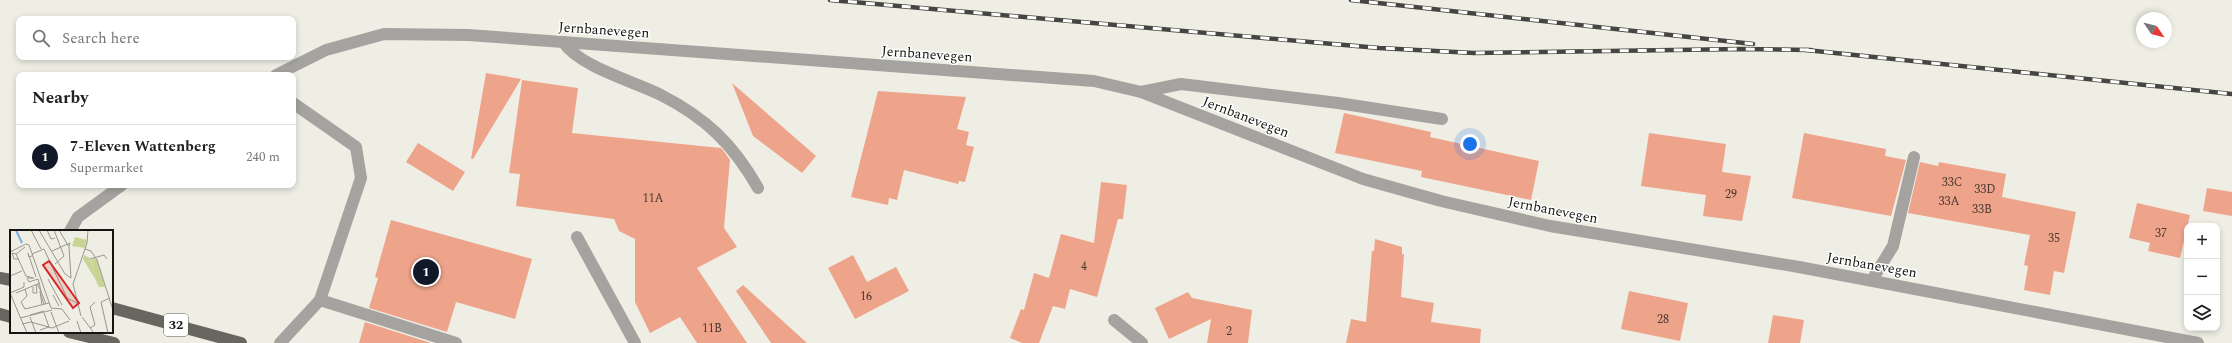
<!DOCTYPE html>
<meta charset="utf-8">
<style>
:root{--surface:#fff;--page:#f6f6f6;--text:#222;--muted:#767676;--line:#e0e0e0;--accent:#111827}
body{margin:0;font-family:Spectral,serif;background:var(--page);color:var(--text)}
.controls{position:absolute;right:12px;bottom:12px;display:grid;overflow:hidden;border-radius:8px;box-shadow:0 2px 6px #0003}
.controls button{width:36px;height:36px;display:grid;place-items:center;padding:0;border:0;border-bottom:1px solid var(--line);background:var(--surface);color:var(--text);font:20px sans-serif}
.compass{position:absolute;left:2136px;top:12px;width:36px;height:36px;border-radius:50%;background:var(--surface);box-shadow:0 2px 6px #0003;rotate:125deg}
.you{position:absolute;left:1470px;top:144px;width:14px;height:14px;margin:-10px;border:3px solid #fff;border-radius:50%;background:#1a73e8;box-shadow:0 0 0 6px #1a73e833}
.badge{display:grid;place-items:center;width:26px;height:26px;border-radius:50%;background:var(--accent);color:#fff;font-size:13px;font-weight:700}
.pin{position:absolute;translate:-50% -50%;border:2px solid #fff;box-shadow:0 1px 4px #0006}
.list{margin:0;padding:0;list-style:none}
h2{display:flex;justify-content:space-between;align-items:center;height:52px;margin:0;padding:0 16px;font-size:17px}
h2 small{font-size:13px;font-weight:400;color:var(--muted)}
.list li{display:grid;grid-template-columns:26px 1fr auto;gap:12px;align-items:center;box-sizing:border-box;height:64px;padding:0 16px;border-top:1px solid var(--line)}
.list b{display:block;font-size:15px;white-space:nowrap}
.list p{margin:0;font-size:13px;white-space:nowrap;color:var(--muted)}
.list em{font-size:13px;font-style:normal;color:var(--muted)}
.icon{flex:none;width:22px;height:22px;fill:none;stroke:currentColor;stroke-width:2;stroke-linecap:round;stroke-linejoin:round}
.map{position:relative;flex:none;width:2232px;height:343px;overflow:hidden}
.search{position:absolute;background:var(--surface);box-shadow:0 2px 6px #0003;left:16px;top:16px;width:280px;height:44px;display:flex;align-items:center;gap:10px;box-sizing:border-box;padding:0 14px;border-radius:8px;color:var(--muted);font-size:15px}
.panel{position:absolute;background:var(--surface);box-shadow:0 2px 6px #0003;left:16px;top:72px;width:280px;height:116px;border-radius:8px}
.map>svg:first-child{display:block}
</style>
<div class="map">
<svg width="2232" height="343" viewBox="0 0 2232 343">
<rect width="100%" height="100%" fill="#efeee4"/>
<g fill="#eea48b">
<polygon points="486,73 521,79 473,159 471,159"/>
<polygon points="522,80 578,88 572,133 721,148 723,150 730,160 724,228 737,247 697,268 747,343 697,343 680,317 650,333 635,302 635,239 619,231 614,219 516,206 520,174 509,173"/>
<polygon points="732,83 816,156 802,173 753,136"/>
<polygon points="878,91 966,97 957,129 969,132 966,145 974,147 965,182 959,181 958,184 904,170 897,200 889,198 888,205 851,197"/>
<polygon points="1344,113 1431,132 1430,137 1539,161 1531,200 1421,177 1422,171 1335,153"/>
<polygon points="1649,133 1726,144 1722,172 1751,176 1742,221 1703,216 1706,195 1641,186"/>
<polygon points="1804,133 1886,149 1885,156 1906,160 1891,216 1792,198"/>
<polygon points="418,143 465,172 453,191 406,162"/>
<polygon points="1920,162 1938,166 1939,162 2006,174 2002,197 2076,212 2064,273 2054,271 2050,295 2024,290 2028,266 2024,265 2030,235 1908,213"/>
<polygon points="1101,182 1127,185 1123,219 1118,219 1097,297 1070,289 1065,309 1053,306 1039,343 1022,343 1010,338 1021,309 1024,310 1034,273 1049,278 1061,234 1094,243"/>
<polygon points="2207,188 2232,192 2232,216 2203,211"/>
<polygon points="2137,203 2190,215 2180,258 2148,251 2150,243 2129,238"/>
<polygon points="391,220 532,259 515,319 456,302 447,332 369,308 378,278 375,277"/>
<polygon points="1375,239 1402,247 1402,254 1404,254 1401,297 1434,303 1431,322 1481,329 1480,343 1346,343 1351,319 1366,322 1372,251 1374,251"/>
<polygon points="853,255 867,282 896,267 909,291 855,319 828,268"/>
<polygon points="743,285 807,343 771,343 736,291"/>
<polygon points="1629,291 1688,303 1680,341 1621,329"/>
<polygon points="1188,292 1192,298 1252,310 1248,343 1207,343 1211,319 1169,339 1155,308"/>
<polygon points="1773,315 1804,320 1800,343 1768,343"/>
<polygon points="365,322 431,343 359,343"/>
</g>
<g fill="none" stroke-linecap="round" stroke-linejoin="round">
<g stroke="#a5a39f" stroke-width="12">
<path d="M563,42C580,67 633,81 661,95C706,118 733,144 758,188"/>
<polyline points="1141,92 1181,84 1338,103 1442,119"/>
<polyline points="293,103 356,147 361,178 320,300"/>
<polyline points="577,237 635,343"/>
<polyline points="1872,280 1893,246 1914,157"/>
<polyline points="280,343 320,300 456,343"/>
</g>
<g stroke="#a5a39f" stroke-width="12">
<polyline points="276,75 326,50 384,34 468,35 1094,81 1141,92 1363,179 1441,201 1550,226 1799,267 2198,343"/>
<polyline points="70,231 78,217 122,185"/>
<polyline points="1114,320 1142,343"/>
</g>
<g stroke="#69665f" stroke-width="12">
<polyline points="0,278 11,280"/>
<polyline points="112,308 241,343"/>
<polyline points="0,314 11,317"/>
<polyline points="69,332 114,343"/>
</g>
<defs>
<g id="rail">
<polyline points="830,0 1379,48 1474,53 1742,49 1811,50"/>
<polyline points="1351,0 1753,44"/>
<polyline points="1806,50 2232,94"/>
</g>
</defs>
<use href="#rail" stroke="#464540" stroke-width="4.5"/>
<use href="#rail" stroke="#fff" stroke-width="3" stroke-dasharray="9" stroke-linecap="butt"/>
</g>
<g text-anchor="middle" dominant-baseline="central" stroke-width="3" stroke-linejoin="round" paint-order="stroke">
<g font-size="12" fill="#4b3830">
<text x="1952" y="182">33C</text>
<text x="1985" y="189">33D</text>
<text x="1731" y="194">29</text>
<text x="653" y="198">11A</text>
<text x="1949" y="201">33A</text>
<text x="1982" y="209">33B</text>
<text x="2161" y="233">37</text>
<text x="2054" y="238">35</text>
<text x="1084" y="266">4</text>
<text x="866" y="296">16</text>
<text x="1663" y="319">28</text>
<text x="712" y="328">11B</text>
<text x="1229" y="331">2</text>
</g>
<rect fill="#fff" stroke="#5b5a58" stroke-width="1" x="164" y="314" width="24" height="22" rx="3"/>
<g font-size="13" font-weight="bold" fill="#151411">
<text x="176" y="325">32</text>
</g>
<g font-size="14" fill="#151411" stroke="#fff">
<text transform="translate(604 30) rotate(4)">Jernbanevegen</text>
<text transform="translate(927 54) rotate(4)">Jernbanevegen</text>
<text transform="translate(1246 117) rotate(21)">Jernbanevegen</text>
<text transform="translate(1553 210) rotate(11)">Jernbanevegen</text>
<text transform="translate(1872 265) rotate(10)">Jernbanevegen</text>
</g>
</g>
<g transform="translate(10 230)">
<rect width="103" height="103" fill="#efeee4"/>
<path d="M65,7L77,10L75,18L62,16ZM85,28L87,31L95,57H89L87,53L81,30Z" fill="#c8d494"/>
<path d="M74,25L80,28L87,52L73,29Z" fill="#c8d494"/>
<path fill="none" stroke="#73afe0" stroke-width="2" d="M6,0L12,13"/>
<path fill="none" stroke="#989790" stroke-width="1" d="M21,0L31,19M29,0L55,44L61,48M37,0L41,9L45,8M44,0L54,26L45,34M49,0L59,17L61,48M15,17L6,24L16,46L23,48M75,19L81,21L87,30L103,80M42,21L60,13L59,16M0,22L16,14L19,15L41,78L52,79L60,90M6,24L2,23L4,29H8M22,24L34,19L57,68L67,73M23,26H21L20,27H19L18,23L26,47M80,29L94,25L97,29M0,46L12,41M24,48H17L19,52L28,49L29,53M38,49L52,75M27,54L31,61L29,53M23,57V63H27L26,54M15,59L17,66L11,72L15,79L39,73M30,61L32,75M31,61L36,74M30,62L34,74M0,63L17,103M0,63L14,57V52M6,63L30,53M43,65L49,76M41,82L49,103M20,85L34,81M71,86L63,54L77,13L78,0M20,87L26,103M72,87L84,103M10,88L42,80M67,91L71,103M12,94L21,92L42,98L59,91M80,98L85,95L80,77L85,72M30,100L39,97L34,83M98,103L91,72L100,68"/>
<path fill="#d62828" fill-opacity="0.15" stroke="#d62828" stroke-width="2" d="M39,31L69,73L63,78L33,35Z"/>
<rect width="103" height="103" fill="none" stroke="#151411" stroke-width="2"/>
</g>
</svg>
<div class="controls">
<button>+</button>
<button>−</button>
<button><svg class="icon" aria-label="layers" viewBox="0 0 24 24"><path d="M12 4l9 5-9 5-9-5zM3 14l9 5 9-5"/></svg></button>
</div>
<svg class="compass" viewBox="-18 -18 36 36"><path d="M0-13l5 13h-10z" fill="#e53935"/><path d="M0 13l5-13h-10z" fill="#767676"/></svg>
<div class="you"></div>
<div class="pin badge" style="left:426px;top:272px">1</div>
<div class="search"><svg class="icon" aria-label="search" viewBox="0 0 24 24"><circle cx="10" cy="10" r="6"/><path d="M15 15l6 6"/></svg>Search here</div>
<section class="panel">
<h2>Nearby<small></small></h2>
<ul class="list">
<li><span class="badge">1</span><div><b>7-Eleven Wattenberg</b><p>Supermarket</p></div><em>240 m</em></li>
</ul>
</section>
</div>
